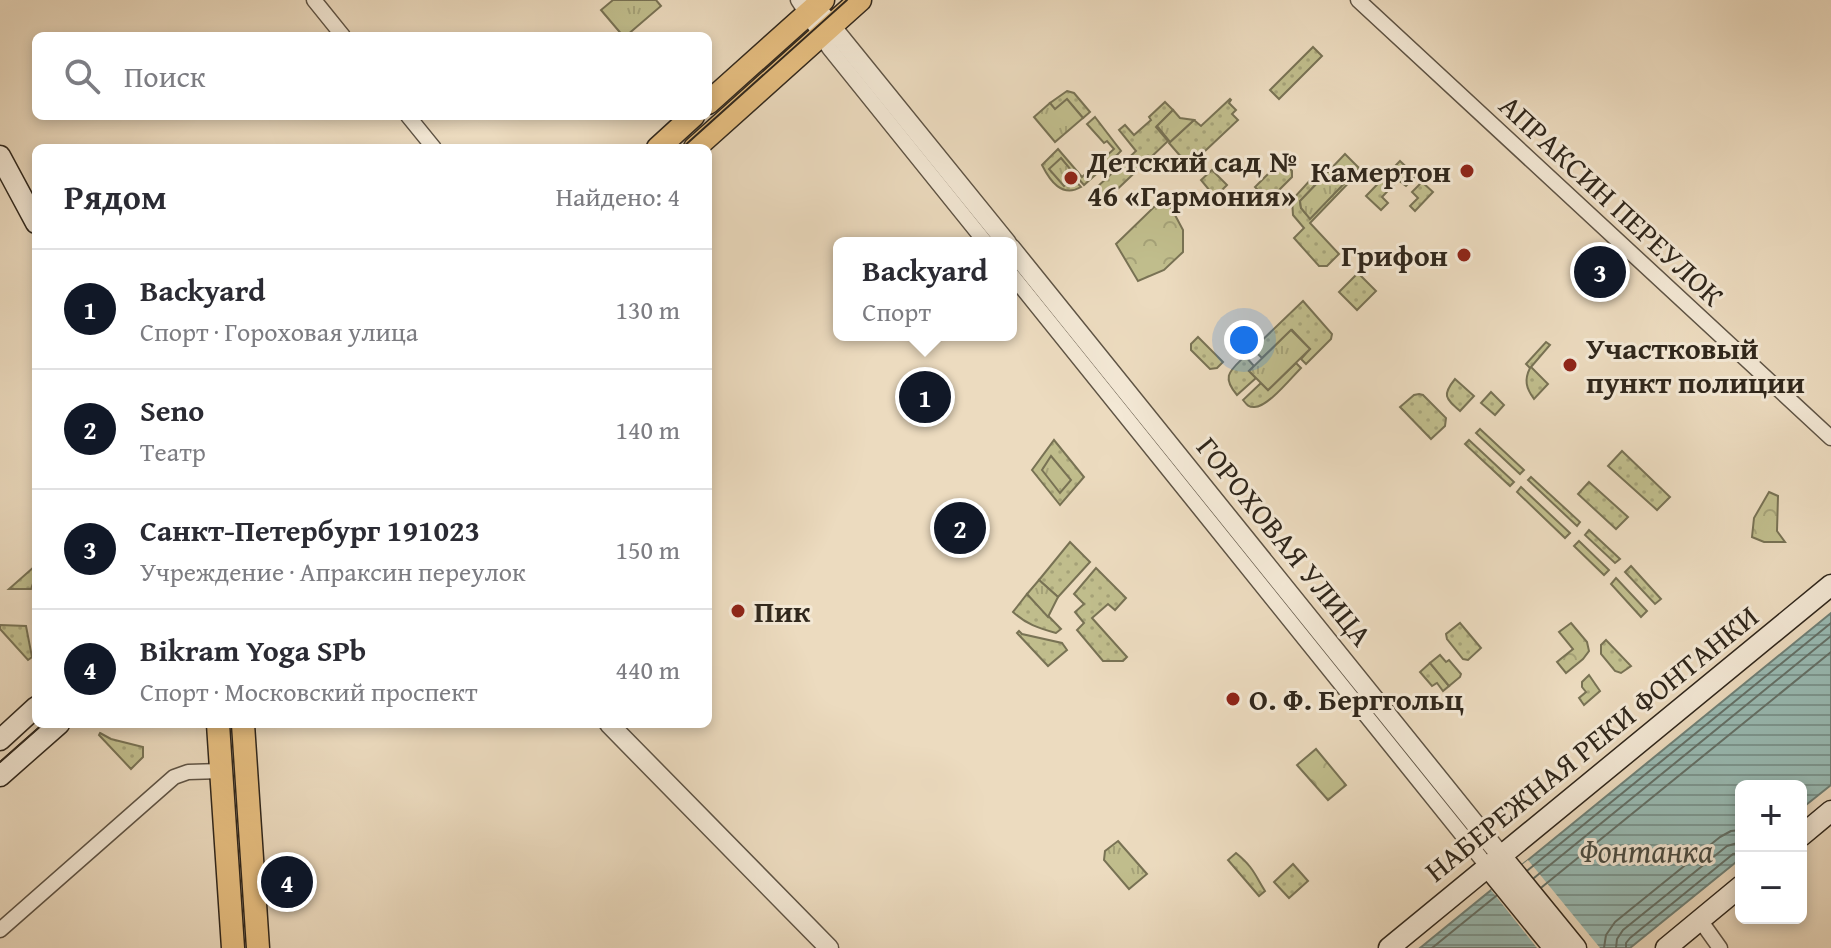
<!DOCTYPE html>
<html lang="ru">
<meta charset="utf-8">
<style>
:root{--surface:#fff;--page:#f2f2f3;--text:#2b2b33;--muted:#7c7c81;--line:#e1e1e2;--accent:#111827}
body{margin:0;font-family:"Gentium Book Plus",serif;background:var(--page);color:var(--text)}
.controls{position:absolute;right:24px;bottom:24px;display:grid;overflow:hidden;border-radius:12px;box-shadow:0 4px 12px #0003}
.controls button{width:72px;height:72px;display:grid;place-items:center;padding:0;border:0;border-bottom:2px solid var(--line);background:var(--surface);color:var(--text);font:40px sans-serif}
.you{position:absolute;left:1244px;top:340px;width:28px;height:28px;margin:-20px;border:6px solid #fff;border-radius:50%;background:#1a73e8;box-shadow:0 0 0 12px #1a73e833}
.badge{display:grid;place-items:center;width:52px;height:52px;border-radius:50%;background:var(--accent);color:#fff;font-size:26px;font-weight:700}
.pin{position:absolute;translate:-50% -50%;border:4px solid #fff;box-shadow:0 2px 8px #0006}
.popup{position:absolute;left:833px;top:237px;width:184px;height:104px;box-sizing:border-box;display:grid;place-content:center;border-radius:12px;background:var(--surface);filter:drop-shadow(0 2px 6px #0005);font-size:26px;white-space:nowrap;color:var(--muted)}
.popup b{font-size:30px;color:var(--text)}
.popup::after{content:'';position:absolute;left:50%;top:100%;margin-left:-16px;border:16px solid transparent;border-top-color:var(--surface)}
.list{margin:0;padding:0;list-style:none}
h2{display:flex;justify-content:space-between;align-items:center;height:104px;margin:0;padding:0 32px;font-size:34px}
h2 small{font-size:26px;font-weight:400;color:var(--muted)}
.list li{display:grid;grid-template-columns:52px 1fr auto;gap:24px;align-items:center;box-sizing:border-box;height:120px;padding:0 32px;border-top:2px solid var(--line)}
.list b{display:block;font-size:30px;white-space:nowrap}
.list p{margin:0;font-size:26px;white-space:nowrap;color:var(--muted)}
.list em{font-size:26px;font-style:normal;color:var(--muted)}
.icon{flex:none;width:44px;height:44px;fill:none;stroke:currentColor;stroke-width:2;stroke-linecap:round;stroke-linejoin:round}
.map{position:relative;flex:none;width:1831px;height:948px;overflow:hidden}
.search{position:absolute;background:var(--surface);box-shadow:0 4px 12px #0003;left:32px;top:32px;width:680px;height:88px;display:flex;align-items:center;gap:20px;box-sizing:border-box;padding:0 28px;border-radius:12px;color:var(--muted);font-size:30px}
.panel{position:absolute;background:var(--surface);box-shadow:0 4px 12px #0003;left:32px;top:144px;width:680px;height:584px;border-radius:12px}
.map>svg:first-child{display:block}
</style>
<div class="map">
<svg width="1831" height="948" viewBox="0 0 1831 948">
<defs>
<pattern id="grass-dots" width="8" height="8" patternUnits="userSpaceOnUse" patternTransform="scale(2)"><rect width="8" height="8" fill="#c0bd8c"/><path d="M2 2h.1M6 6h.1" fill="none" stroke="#a5a278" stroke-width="1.8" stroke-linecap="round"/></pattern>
<pattern id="forest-crowns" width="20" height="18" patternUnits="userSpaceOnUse" patternTransform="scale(2)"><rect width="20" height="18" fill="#c0bd8c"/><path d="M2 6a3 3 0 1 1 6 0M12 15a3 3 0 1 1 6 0" fill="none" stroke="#a5a278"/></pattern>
<pattern id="park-tufts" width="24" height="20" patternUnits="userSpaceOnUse" patternTransform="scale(2)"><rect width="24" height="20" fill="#c0bd8c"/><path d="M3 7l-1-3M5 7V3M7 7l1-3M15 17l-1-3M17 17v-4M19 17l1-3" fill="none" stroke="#a5a278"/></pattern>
<pattern id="water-rules" width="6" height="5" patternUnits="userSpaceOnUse" patternTransform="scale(2)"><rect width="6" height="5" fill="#99bbb4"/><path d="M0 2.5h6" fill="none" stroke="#7d9892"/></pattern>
</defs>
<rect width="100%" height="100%" fill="#ecdbbf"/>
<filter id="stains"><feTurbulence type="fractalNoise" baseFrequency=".0025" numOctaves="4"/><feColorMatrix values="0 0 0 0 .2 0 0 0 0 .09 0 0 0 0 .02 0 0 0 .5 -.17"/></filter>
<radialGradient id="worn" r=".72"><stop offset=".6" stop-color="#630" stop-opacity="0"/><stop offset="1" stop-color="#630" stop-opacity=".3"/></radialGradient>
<g fill="url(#grass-dots)" stroke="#787254" stroke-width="2">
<polygon points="1313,47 1322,56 1279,99 1270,90"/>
<polygon points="1067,91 1074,93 1090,112 1083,118 1067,100 1055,110 1050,103"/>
<polygon points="1230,99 1231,100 1229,103 1236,110 1232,114 1238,120 1189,166 1169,143 1194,120 1201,126"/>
<polygon points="1165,102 1173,110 1156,127 1168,141 1107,199 1096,188 1136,151 1119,130 1125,125 1134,135 1151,120 1149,117"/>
<polygon points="1095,117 1121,151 1107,165 1103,159 1114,149 1107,141 1104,143 1087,124"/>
<path d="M1058,149L1082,177L1099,162L1103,168L1084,185L1061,159L1050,169L1064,185L1073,178L1081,187C1062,198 1050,181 1042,165Z"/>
<polygon points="1282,160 1292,171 1292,177 1268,201 1255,187"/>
<polygon points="1400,161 1416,176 1406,186 1398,180 1382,197 1388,203 1381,210 1366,196"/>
<polygon points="1359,168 1361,170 1310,223 1339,254 1327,266 1319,266 1294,238 1304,228 1293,215 1292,200 1313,177 1318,182 1300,201 1301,208 1310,218"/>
<polygon points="1212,170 1227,185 1215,197 1201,180"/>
<polygon points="1422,182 1433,192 1415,211 1410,206 1418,198 1412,192"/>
<polygon points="1358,273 1376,291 1357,310 1339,292"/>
<polygon points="1303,301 1332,334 1331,339 1306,364 1301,359 1310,349 1292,330 1262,358 1253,349"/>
<polygon points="1198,337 1223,362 1217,368 1210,369 1191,350 1191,344"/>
<path d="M1546,342L1550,345L1531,367L1548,384L1534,399C1526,388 1524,380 1530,368L1526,364Z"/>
<path d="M1245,356L1254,366L1249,371L1256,378L1237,395C1221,376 1230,371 1245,356Z"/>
<path d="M1296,363L1301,368C1291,378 1267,408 1254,407C1248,407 1247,405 1243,400L1261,383L1268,390Z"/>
<path d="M1455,379L1474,396L1460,411C1445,398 1442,395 1455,379Z"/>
<polygon points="1491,392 1504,405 1495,415 1481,403"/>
<polygon points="1419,394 1423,395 1446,418 1445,426 1431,439 1400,407 1414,395"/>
<polygon points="1480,429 1524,470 1520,474 1476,433"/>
<polygon points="1054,440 1084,477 1060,505 1032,470"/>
<polygon points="1469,440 1514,482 1510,486 1465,444"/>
<polygon points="1622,451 1670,497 1657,510 1608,466"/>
<polygon points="1531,477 1580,522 1577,526 1528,480"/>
<polygon points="1589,482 1628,517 1616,529 1578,494"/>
<polygon points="1521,487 1570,533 1565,538 1517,492"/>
<polygon points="1589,530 1620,559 1615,563 1585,535"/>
<polygon points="1579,541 1609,570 1604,575 1574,546"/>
<polygon points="1070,542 1090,562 1058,597 1039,580"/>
<polygon points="35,566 36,575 31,589 9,589"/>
<polygon points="1631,566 1661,599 1655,604 1625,572"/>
<polygon points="1096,568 1126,598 1115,610 1108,604 1092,618 1127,657 1123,661 1103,661 1077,630 1084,623 1075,612 1084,604 1074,594"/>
<polygon points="1616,578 1647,611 1641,617 1611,584"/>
<path d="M1027,594L1061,629L1056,633C1038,628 1026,624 1013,612Z"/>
<polygon points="1460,623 1481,648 1468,660 1463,659 1447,639 1446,634"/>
<polygon points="0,625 26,626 32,657 28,660 0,629"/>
<polygon points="1019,631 1022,634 1062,643 1067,650 1048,666 1017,633"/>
<polygon points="1606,640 1631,666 1621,673 1615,671 1601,654 1601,645"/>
<polygon points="1430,663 1449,686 1443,691 1437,683 1432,686 1420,672"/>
<polygon points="1589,675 1600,691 1584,705 1579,698 1586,692 1582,687 1582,682"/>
<polygon points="100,733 111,739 143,747 143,757 131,769 99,735"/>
<path d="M1236,853C1253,867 1254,873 1265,891L1259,896L1228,860Z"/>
<polygon points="1293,864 1308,881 1289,898 1274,882"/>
</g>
<g fill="url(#forest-crowns)" stroke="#787254" stroke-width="2">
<polygon points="1167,200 1183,230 1183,252 1164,270 1138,281 1116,244 1154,207"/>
<polygon points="1769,492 1778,496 1777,531 1785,542 1764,542 1752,537 1754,518"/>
<polygon points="1571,623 1587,642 1589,651 1583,659 1566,673 1557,662 1573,649 1559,632"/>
<polygon points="1316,749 1346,785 1328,800 1297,765"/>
</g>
<g fill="url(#park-tufts)" stroke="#787254" stroke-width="2">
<polygon points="613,0 656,0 661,6 626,36 623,36 601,10"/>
<polygon points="1067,99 1083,118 1055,142 1034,117 1050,103 1055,109"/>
<polygon points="1173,110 1180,118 1194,120 1170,142 1157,126"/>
<polygon points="1345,154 1359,168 1310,219 1301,208 1300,201"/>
<polygon points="1061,158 1076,176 1064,186 1049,169"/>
<polygon points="1291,330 1310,349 1268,390 1249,371"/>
<polygon points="1051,456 1071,480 1060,493 1042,470"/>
<polygon points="1039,580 1058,597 1048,617 1027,594"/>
<polygon points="1440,655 1446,662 1449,660 1461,674 1460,677 1449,686 1430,663"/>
<polygon points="1118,841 1147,874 1129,889 1104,860 1105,851"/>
</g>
<polygon fill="url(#water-rules)" stroke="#6f8077" stroke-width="2" points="1831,613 1831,785 1801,809 1801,786 1741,786 1741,858 1630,948 1420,948"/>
<polygon fill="#ecdbbf" points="1528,860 1600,948 1537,948 1491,890"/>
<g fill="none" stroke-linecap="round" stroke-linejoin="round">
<g stroke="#647168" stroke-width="2">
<polyline points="1528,870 1831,623"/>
<polyline points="1534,878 1831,636"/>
<polyline points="1542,887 1831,652"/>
<polyline points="1432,948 1496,896"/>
<polyline points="1604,948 1606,935 1615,922 1720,837 1731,831 1741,830"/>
<polyline points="1616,948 1617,939 1623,930 1727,846 1741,842"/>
<polyline points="1626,948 1626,943 1630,938 1733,854 1741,853"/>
</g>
<defs>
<g id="minor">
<polyline points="314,0 343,36"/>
<polyline points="798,0 829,48 986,243"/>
<polyline points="1358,0 1831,438"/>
<polyline points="408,116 434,148"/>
<polyline points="1011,274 1488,867"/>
<polyline points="1700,920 1720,948"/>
<polyline points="0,930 174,777 188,772 221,771"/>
</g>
<g id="tertiary">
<polyline points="810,0 1007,243"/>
<polyline points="1011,248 1501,856"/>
<polyline points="609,724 829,948"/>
</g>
<g id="secondary">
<polyline points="0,156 36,223"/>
<polyline points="0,740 36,707"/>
<polyline points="0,776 59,724"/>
<polyline points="1801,836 1831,811"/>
<polyline points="1501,856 1576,948"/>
<polyline points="1488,867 1554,948"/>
<polyline points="1389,948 1831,585"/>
<polyline points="1666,948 1741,886"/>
</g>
<g id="primary">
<polyline points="708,103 823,0"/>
<polyline points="658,148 693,116"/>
<polyline points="695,148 860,0"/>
<polyline points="218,724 233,948"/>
<polyline points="243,724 258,948"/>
</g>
</defs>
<use href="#minor" stroke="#5f5445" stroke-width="17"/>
<use href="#tertiary" stroke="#5f5445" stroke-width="21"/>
<use href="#secondary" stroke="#30271c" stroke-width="23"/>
<use href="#primary" stroke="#30271c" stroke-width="25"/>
<use href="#minor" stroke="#f3e8d5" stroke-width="14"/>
<use href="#tertiary" stroke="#f3e8d5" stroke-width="18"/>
<use href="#secondary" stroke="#f3e8d5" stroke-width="20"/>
<use href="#primary" stroke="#e6be80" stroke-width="22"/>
<g stroke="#30271c" stroke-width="2">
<polyline points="682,148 847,0"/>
<polyline points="0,762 43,724"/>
</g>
</g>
<g fill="#8f2418" stroke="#f3e8d5" stroke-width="3">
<circle cx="1467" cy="171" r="8"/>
<circle cx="1071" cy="178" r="8"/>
<circle cx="1464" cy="255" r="8"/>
<circle cx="1570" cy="365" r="8"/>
<circle cx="738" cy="611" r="8"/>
<circle cx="1233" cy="699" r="8"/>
</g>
<g text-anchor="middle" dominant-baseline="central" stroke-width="6" stroke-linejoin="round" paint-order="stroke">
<g font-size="30" font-weight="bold" fill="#30271c" stroke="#f3e8d5" text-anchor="start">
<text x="1087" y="161">Детский сад №<tspan x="1087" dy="34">46 «Гармония»</tspan></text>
<text x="1451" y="171" text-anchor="end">Камертон</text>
<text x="1448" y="255" text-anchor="end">Грифон</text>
<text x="1586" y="348">Участковый<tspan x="1586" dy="34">пункт полиции</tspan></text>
<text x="754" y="611">Пик</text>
<text x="1249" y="699">О. Ф. Берггольц</text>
</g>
<g font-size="30" fill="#30271c" stroke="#f3e8d5">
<text transform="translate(1612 200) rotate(43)">АПРАКСИН ПЕРЕУЛОК</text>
<text transform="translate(1285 541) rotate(51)">ГОРОХОВАЯ УЛИЦА</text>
<text transform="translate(1591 743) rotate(-39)">НАБЕРЕЖНАЯ РЕКИ ФОНТАНКИ</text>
</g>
<g font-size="32" font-style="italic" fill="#4a4c42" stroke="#f3e8d5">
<text x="1646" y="850">Фонтанка</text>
</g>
</g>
<rect width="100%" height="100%" filter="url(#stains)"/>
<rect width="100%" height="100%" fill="url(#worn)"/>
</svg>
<div class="controls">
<button>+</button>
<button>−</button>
</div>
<div class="you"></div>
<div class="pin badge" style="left:925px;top:397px">1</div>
<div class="popup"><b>Backyard</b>Спорт</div>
<div class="pin badge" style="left:960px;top:528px">2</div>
<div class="pin badge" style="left:1600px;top:272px">3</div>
<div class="pin badge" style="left:287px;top:882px">4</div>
<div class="search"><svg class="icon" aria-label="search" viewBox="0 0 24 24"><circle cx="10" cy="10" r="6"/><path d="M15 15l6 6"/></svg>Поиск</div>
<section class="panel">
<h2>Рядом<small>Найдено: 4</small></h2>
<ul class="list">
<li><span class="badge">1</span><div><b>Backyard</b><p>Спорт · Гороховая улица</p></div><em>130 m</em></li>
<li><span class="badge">2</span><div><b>Seno</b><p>Театр</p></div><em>140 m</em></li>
<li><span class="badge">3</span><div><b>Санкт-Петербург 191023</b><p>Учреждение · Апраксин переулок</p></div><em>150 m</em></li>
<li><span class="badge">4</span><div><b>Bikram Yoga SPb</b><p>Спорт · Московский проспект</p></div><em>440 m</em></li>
</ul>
</section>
</div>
